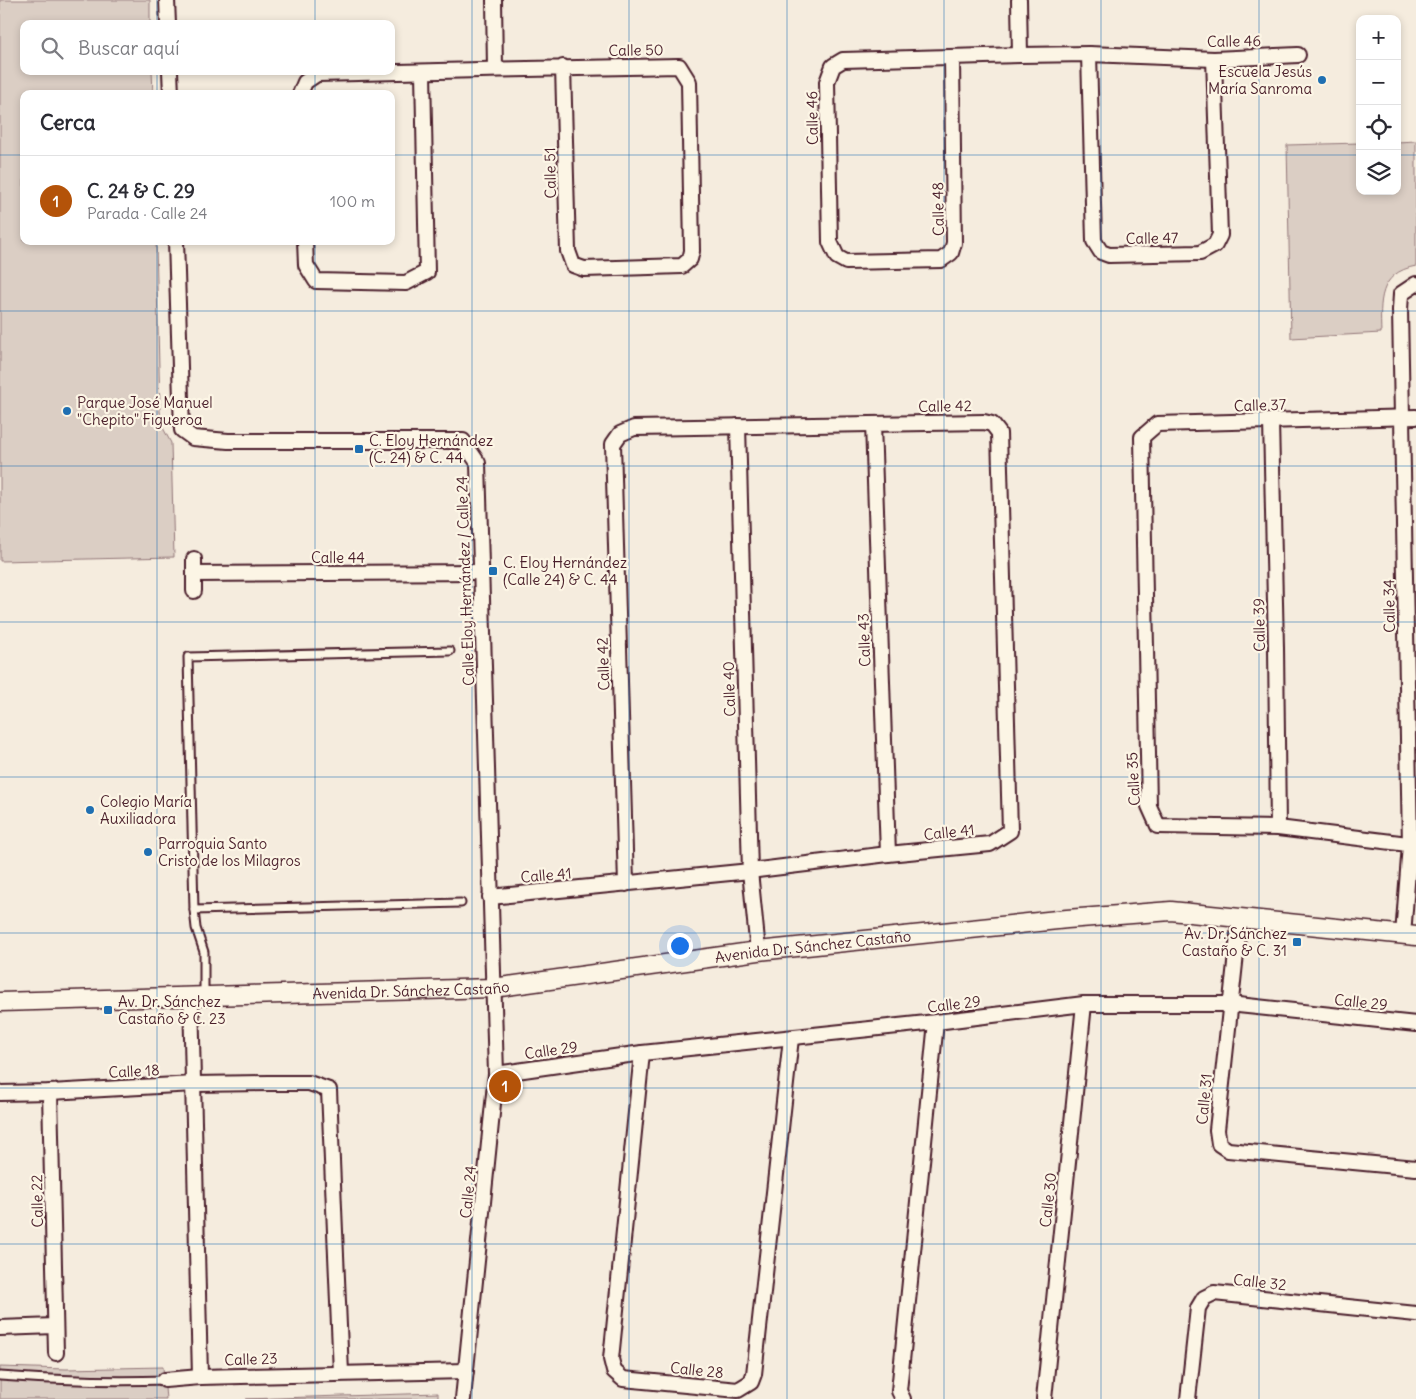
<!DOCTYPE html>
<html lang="es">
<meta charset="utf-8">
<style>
:root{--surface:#fff;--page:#f2f2f3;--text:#2b2b33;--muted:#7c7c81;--line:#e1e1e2;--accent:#b45309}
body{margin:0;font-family:Delius,sans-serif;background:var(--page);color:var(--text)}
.controls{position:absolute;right:15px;top:15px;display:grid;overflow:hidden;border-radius:10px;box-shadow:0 2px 8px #0003}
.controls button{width:45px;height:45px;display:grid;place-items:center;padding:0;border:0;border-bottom:1px solid var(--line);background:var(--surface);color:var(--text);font:25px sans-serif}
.you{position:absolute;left:679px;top:945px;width:18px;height:18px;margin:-12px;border:4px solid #fff;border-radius:50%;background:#1a73e8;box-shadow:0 0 0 8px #1a73e833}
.badge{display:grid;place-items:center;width:32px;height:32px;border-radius:50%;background:var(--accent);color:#fff;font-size:16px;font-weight:700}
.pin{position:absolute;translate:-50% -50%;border:2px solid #fff;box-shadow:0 1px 5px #0006}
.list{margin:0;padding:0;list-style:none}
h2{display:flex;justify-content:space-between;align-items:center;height:65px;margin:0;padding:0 20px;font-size:21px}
h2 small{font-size:16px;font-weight:400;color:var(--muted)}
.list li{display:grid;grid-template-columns:32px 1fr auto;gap:15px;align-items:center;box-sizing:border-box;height:90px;padding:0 20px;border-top:1px solid var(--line)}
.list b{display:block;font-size:19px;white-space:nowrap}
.list p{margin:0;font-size:16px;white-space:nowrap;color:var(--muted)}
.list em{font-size:16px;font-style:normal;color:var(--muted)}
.icon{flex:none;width:28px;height:28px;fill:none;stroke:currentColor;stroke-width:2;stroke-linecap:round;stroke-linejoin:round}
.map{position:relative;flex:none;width:1416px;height:1399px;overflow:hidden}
.search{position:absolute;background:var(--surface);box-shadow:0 2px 8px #0003;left:20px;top:20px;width:375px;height:55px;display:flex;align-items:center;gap:12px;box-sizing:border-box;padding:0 18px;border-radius:10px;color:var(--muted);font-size:19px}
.panel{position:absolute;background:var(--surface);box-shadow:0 2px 8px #0003;left:20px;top:90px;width:375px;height:155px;border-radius:10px}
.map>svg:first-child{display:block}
</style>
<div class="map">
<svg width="1416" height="1399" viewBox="0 0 1416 1399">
<rect width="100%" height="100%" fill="#f5ecde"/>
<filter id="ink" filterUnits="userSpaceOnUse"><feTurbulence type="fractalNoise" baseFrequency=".02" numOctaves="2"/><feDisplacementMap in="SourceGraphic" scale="10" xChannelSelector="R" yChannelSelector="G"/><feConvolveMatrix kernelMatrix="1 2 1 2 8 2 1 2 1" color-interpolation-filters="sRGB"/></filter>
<g filter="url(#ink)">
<g fill="#dbcec4" stroke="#927678">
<polygon points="0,0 150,0 150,24 24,24 24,71 152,71 153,94 24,94 24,241 156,241 160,411 162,426 171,443 174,557 0,561"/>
<path d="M1416,141V266C1378,273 1380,302 1381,333L1291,338L1287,145L1360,143V191H1397V142Z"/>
<polygon points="0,1367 66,1369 163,1367 166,1399 0,1399"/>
<polygon points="438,1393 438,1399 246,1399"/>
</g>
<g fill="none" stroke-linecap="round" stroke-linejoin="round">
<defs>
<g id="service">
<polyline points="450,651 188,657 194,910 461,903"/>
<polyline points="194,910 196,928 204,952 204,996"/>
<path d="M0,1376C55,1380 110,1382 165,1380"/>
</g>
<g id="minor">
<polyline points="167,0 168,24"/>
<polyline points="494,0 495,69"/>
<polyline points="1019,0 1020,55"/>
<polyline points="1089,54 1094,241 1101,252 1109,255 1200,253 1215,245 1220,235 1214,59"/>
<polyline points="952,58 954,243 951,253 941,260 846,262 837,257 830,242 827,82 833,66 843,60 1020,55 1089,54 1214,59 1298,55"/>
<polyline points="170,71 171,94"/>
<path d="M300,94L305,82L317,74C438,71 558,68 679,66L689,82L692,251L690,259L682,266L584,269L573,265L568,251L563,67"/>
<polyline points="176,241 182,430 193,438 228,441 463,441 478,463 496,1074 463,1399"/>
<polyline points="305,241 306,265 316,281 406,283 427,272 423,72"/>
<polyline points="1416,417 1157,424 1142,437 1149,806 1158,826 1278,828 1416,845"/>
<polyline points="1271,421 1276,648 1278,828"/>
<polyline points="873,424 888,854"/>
<polyline points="738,426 750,871 758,951"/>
<polyline points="194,574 481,572"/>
<polyline points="194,591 194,559"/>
<polyline points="490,897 750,871 888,854 990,844 1010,831 999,433 992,424 984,422 634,428 620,434 613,444 626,884"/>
<polyline points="1240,917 1217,1130 1219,1144 1228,1150 1416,1168"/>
<polyline points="1403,935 1410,845 1400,310 1401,294 1416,284"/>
<polyline points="191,996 200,1377"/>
<polyline points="642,1053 611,1359 614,1371 623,1379 738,1390 751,1382 754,1374 791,1038"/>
<polyline points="496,1074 642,1053 936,1022 1084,1004 1229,1004 1416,1024"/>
<polyline points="50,1092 56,1353"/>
<polyline points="0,1093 50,1092 194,1084 270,1083 309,1083 329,1090 341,1373"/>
<polyline points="0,1328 55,1326"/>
<polyline points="165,1380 200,1377 466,1371"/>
<polyline points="903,1399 899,1391 936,1022"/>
<polyline points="1044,1399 1084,1004"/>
<polyline points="1188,1399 1198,1308 1204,1298 1214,1293 1416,1314"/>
</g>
<g id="tertiary">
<path id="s1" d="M0,1002L493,988L758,951L1067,919L1171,911L1416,936"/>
</g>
</defs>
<use href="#service" stroke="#4a1f2b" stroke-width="11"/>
<use href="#minor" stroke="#4a1f2b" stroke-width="18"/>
<use href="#tertiary" stroke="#4a1f2b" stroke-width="21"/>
<use href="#service" stroke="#fcf5e5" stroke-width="7"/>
<use href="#minor" stroke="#fcf5e5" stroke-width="14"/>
<use href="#tertiary" stroke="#fcf5e5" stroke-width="18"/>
</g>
</g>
<path fill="none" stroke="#1f6fb2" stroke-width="1" stroke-opacity="0.55" d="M157,0V24M315,0V24M472,0V1399M629,0V1399M787,0V1399M944,0V1399M1101,0V1399M1259,0V1399M157,71V94M315,71V94M0,155H24M391,155H1360M1397,155H1416M157,241V1399M315,241V1399M0,311H1416M0,466H1416M0,622H1416M0,777H1416M0,933H1416M0,1088H1416M0,1244H1416"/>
<g fill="#1f6fb2" stroke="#fcf5e5" stroke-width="2">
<circle cx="1322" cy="80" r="5"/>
<circle cx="67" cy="411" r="5"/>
<rect x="354" y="444" width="10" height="10" rx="2.5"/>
<rect x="488" y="566" width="10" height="10" rx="2.5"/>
<circle cx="90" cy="810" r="5"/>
<circle cx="148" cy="852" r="5"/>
<rect x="1292" y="937" width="10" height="10" rx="2.5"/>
<rect x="103" y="1005" width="10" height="10" rx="2.5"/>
</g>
<g text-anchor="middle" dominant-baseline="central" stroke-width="4.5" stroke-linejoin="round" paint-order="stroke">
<g font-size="15" fill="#4a1f2b" stroke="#fcf5e5">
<text transform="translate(1234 41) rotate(-1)">Calle 46</text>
<text transform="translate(636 50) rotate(-1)">Calle 50</text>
<text transform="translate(812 118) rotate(-91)">Calle 46</text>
<text transform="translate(550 173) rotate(-91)">Calle 51</text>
<text transform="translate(938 209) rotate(-91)">Calle 48</text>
<text transform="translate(1152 238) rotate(-1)">Calle 47</text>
<text transform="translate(1260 405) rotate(-2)">Calle 37</text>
<text transform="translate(945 406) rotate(-1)">Calle 42</text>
<text x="338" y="557">Calle 44</text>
<text transform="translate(465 581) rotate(-92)">Calle Eloy Hernández / Calle 24</text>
<text transform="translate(1389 606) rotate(-91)">Calle 34</text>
<text transform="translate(1259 625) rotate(-91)">Calle 39</text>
<text transform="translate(864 640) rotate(-92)">Calle 43</text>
<text transform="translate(603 664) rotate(-92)">Calle 42</text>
<text transform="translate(729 689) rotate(-92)">Calle 40</text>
<text transform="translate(1133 779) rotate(-93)">Calle 35</text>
<text transform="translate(949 832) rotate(-6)">Calle 41</text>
<text transform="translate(546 875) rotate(-5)">Calle 41</text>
<text stroke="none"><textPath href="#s1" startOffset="816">Avenida Dr. Sánchez Castaño</textPath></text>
<text stroke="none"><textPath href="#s1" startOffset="411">Avenida Dr. Sánchez Castaño</textPath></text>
<text transform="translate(1361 1002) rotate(6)">Calle 29</text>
<text transform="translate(954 1004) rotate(-7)">Calle 29</text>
<text transform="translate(551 1050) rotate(-8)">Calle 29</text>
<text transform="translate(134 1071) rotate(-3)">Calle 18</text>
<text transform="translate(1204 1099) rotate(-85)">Calle 31</text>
<text transform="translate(468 1192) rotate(-84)">Calle 24</text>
<text transform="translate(1048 1200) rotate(-84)">Calle 30</text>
<text transform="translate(37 1201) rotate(-91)">Calle 22</text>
<text transform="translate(1260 1282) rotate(6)">Calle 32</text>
<text transform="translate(251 1359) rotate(-2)">Calle 23</text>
<text transform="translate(697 1370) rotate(6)">Calle 28</text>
</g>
<g font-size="15" fill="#4a1f2b" stroke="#fcf5e5" text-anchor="start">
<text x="1312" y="71" text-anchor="end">Escuela Jesús<tspan x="1312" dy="17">María Sanroma</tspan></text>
<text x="77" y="402">Parque José Manuel<tspan x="77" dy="17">"Chepito" Figueroa</tspan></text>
<text x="369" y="440">C. Eloy Hernández<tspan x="369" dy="17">(C. 24) &amp; C. 44</tspan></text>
<text x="503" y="562">C. Eloy Hernández<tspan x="503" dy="17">(Calle 24) &amp; C. 44</tspan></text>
<text x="100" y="801">Colegio María<tspan x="100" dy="17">Auxiliadora</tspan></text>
<text x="158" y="843">Parroquia Santo<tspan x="158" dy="17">Cristo de los Milagros</tspan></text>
<text x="1287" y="933" text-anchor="end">Av. Dr. Sánchez<tspan x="1287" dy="17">Castaño &amp; C. 31</tspan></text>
<text x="118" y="1001">Av. Dr. Sánchez<tspan x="118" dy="17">Castaño &amp; C. 23</tspan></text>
</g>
</g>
</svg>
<div class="controls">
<button>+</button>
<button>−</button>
<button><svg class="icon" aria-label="locate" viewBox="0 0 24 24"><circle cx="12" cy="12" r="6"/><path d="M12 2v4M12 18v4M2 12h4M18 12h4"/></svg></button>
<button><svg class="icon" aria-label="layers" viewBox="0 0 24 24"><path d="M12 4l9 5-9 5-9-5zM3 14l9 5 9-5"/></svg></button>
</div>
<div class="you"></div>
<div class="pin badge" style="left:505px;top:1086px">1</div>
<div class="search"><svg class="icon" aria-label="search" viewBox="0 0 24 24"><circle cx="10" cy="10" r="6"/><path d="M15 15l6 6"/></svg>Buscar aquí</div>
<section class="panel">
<h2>Cerca<small></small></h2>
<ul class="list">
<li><span class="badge">1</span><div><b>C. 24 &amp; C. 29</b><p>Parada · Calle 24</p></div><em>100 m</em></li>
</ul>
</section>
</div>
